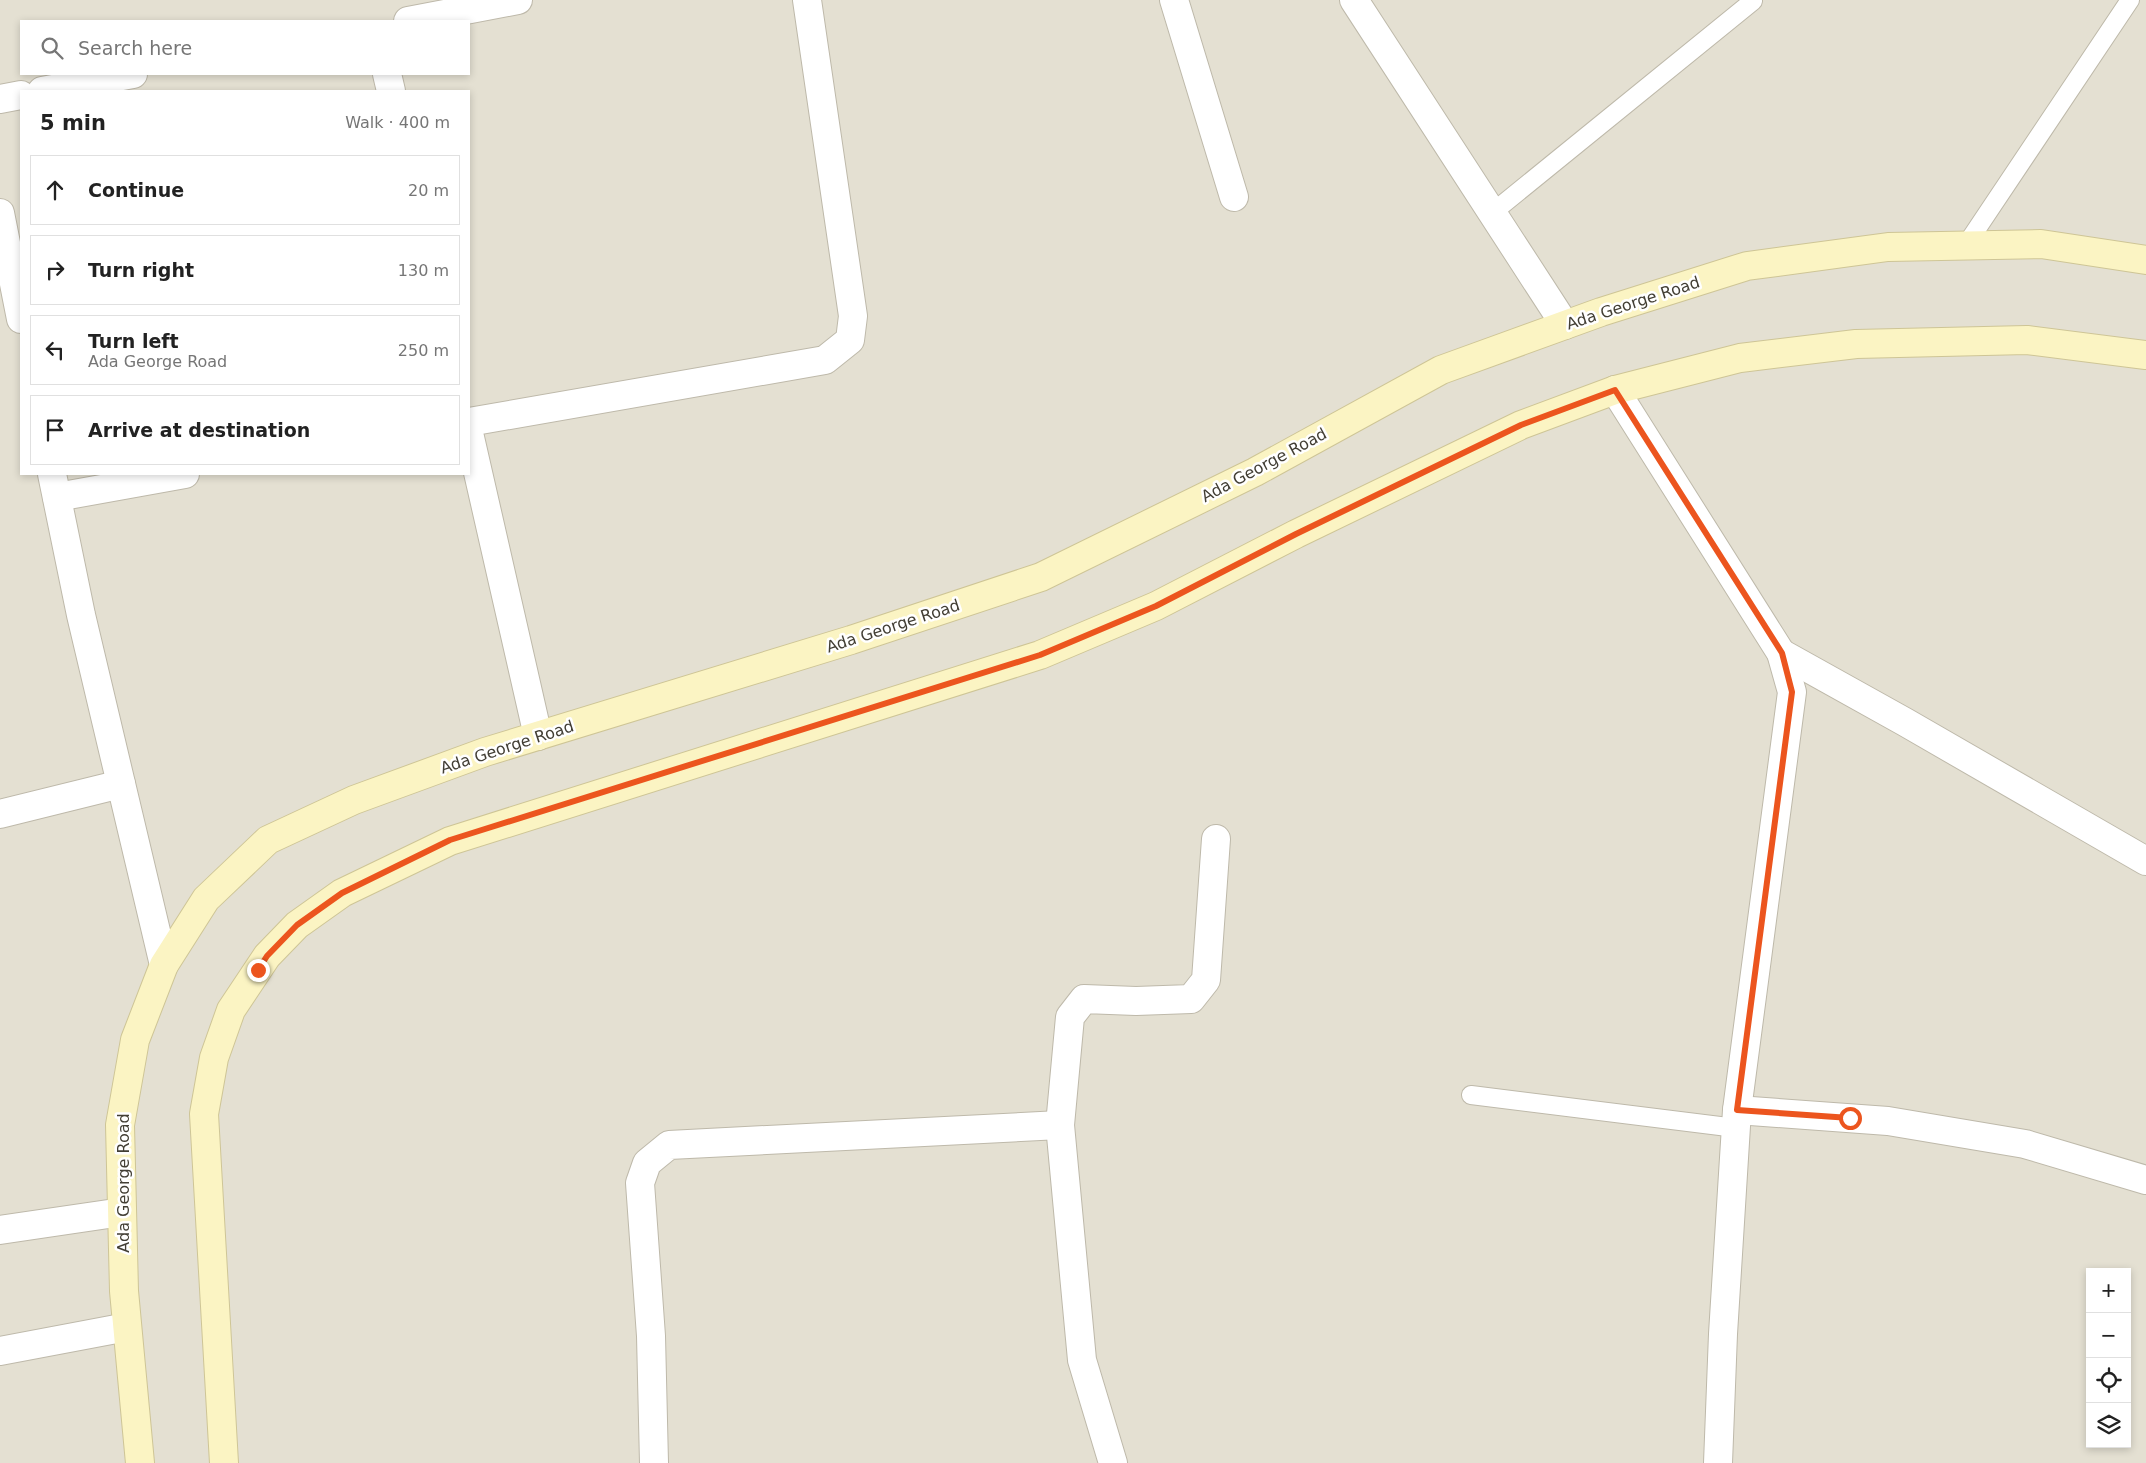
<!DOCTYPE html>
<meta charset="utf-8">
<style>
:root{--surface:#fff;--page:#f2f2f2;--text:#222;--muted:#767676;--line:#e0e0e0}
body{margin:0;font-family:"DejaVu Sans",sans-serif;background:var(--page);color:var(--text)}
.controls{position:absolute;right:15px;bottom:15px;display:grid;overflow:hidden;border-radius:0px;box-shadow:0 2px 8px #0003}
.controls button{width:45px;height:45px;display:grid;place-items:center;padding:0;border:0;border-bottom:1px solid var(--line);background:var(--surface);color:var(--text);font:25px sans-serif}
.stop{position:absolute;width:15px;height:15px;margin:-11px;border:4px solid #ec551e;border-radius:50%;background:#fff}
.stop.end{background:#ec551e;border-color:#fff;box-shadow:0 1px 5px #0008}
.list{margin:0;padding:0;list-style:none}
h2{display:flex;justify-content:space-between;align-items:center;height:65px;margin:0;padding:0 20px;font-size:21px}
h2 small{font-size:16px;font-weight:400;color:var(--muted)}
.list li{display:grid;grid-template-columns:32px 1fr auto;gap:15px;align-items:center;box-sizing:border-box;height:70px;margin:0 10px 10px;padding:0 10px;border:1px solid var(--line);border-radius:0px}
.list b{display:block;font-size:19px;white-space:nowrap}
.list p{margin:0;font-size:16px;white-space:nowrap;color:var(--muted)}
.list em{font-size:16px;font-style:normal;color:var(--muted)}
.icon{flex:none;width:28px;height:28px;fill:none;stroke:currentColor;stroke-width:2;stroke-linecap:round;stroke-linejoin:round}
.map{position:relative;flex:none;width:2146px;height:1463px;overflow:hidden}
.search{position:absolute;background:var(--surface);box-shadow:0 2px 8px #0003;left:20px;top:20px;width:450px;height:55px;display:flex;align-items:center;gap:12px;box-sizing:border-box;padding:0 18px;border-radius:0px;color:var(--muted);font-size:19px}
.panel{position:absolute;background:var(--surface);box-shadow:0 2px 8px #0003;left:20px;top:90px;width:450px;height:385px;border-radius:0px}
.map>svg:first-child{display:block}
</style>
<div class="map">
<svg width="2146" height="1463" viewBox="0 0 2146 1463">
<rect width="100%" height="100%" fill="#f0eee3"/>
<path fill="#e4e0d2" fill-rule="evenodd" d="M0,0H2146V1463H0ZM21,21H469V74H21ZM21,91H469V474H21ZM2090,1272H2127V1444H2090Z"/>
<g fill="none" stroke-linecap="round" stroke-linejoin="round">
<defs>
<g id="lane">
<polyline points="1492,213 1753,1"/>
<polyline points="1966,245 2130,0"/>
<polyline points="1471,1095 1736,1128"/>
</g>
<g id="street">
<polyline points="1174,0 1234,197"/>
<polyline points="1354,0 1565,325"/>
<polyline points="408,21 518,0"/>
<polyline points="387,74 391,91"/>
<polyline points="42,91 133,74"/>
<polyline points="0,99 21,95"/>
<polyline points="0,213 21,319"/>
<polyline points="1615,390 1781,653 1792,692 1737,1110 1723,1334 1718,1463"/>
<polyline points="469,422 825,360 850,340 853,316 807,0"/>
<polyline points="469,433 538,736"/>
<polyline points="52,474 81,615 164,965"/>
<polyline points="57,497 185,474"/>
<polyline points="1781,653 1905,722 2146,861"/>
<polyline points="0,814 121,784"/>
<polyline points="1737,1110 1888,1121 2025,1144 2146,1180"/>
<polyline points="0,1230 122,1212"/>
<polyline points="0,1351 127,1327"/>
<polyline points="654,1463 651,1336 640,1183 647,1163 669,1145 1060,1125"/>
<polyline points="1113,1463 1082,1360 1060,1125 1070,1017 1084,999 1136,1001 1191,999 1206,980 1216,839"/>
</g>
<g id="secondary">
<polyline points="140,1463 124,1291 120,1125 135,1040 164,965 206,899 268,840 354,800 485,752 851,640 1041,577 1255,472 1441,370 1601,312 1747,266 1888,247 2041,244 2146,260"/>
<polyline points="224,1463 204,1114 214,1058 231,1010 267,956 297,925 342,893 450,841 1040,655 1156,606 1296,534 1521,425 1615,390 1740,358 1856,344 2027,340 2146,355"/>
</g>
</defs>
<use href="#lane" stroke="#beb9aa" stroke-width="20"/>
<use href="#street" stroke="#beb9aa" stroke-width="30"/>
<use href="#secondary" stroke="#cec596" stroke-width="30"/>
<use href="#lane" stroke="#fff" stroke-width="18"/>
<use href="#street" stroke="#fff" stroke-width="28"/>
<use href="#secondary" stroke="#fbf4c3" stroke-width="28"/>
</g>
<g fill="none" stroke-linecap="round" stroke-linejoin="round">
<polyline stroke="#ec551e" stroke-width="6" points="258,970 267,956 297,925 342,893 450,840 1040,655 1156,606 1296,534 1521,425 1615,390 1782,653 1792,692 1737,1110 1850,1118"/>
</g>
<g text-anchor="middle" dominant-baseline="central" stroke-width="5" stroke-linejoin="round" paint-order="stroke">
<g font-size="16" fill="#423e34" stroke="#fff">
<text transform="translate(1633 303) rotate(-18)">Ada George Road</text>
<text transform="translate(1264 465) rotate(-28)">Ada George Road</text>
<text transform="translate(893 626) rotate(-18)">Ada George Road</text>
<text transform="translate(507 747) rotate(-18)">Ada George Road</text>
<text transform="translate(123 1183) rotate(-90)">Ada George Road</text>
</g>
</g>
</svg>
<div class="controls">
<button>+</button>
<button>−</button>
<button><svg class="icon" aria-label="locate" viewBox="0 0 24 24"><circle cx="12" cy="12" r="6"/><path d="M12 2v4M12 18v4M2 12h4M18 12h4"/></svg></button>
<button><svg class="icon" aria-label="layers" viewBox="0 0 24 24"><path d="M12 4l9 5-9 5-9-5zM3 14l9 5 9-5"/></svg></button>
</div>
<div class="stop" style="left:1850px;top:1118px"></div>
<div class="stop end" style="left:258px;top:970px"></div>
<div class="search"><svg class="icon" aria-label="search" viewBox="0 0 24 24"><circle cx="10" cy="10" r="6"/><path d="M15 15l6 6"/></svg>Search here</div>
<section class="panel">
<h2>5 min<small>Walk · 400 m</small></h2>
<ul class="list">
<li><svg class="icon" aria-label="ahead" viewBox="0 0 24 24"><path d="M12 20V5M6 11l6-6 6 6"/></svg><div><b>Continue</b></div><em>20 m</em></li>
<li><svg class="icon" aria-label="right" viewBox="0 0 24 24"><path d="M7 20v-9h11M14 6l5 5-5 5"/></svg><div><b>Turn right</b></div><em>130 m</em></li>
<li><svg class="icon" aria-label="left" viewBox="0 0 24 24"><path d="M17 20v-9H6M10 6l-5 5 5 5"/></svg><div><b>Turn left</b><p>Ada George Road</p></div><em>250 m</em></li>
<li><svg class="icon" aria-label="arrive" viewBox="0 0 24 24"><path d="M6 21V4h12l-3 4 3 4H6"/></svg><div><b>Arrive at destination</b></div></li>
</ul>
</section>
</div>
